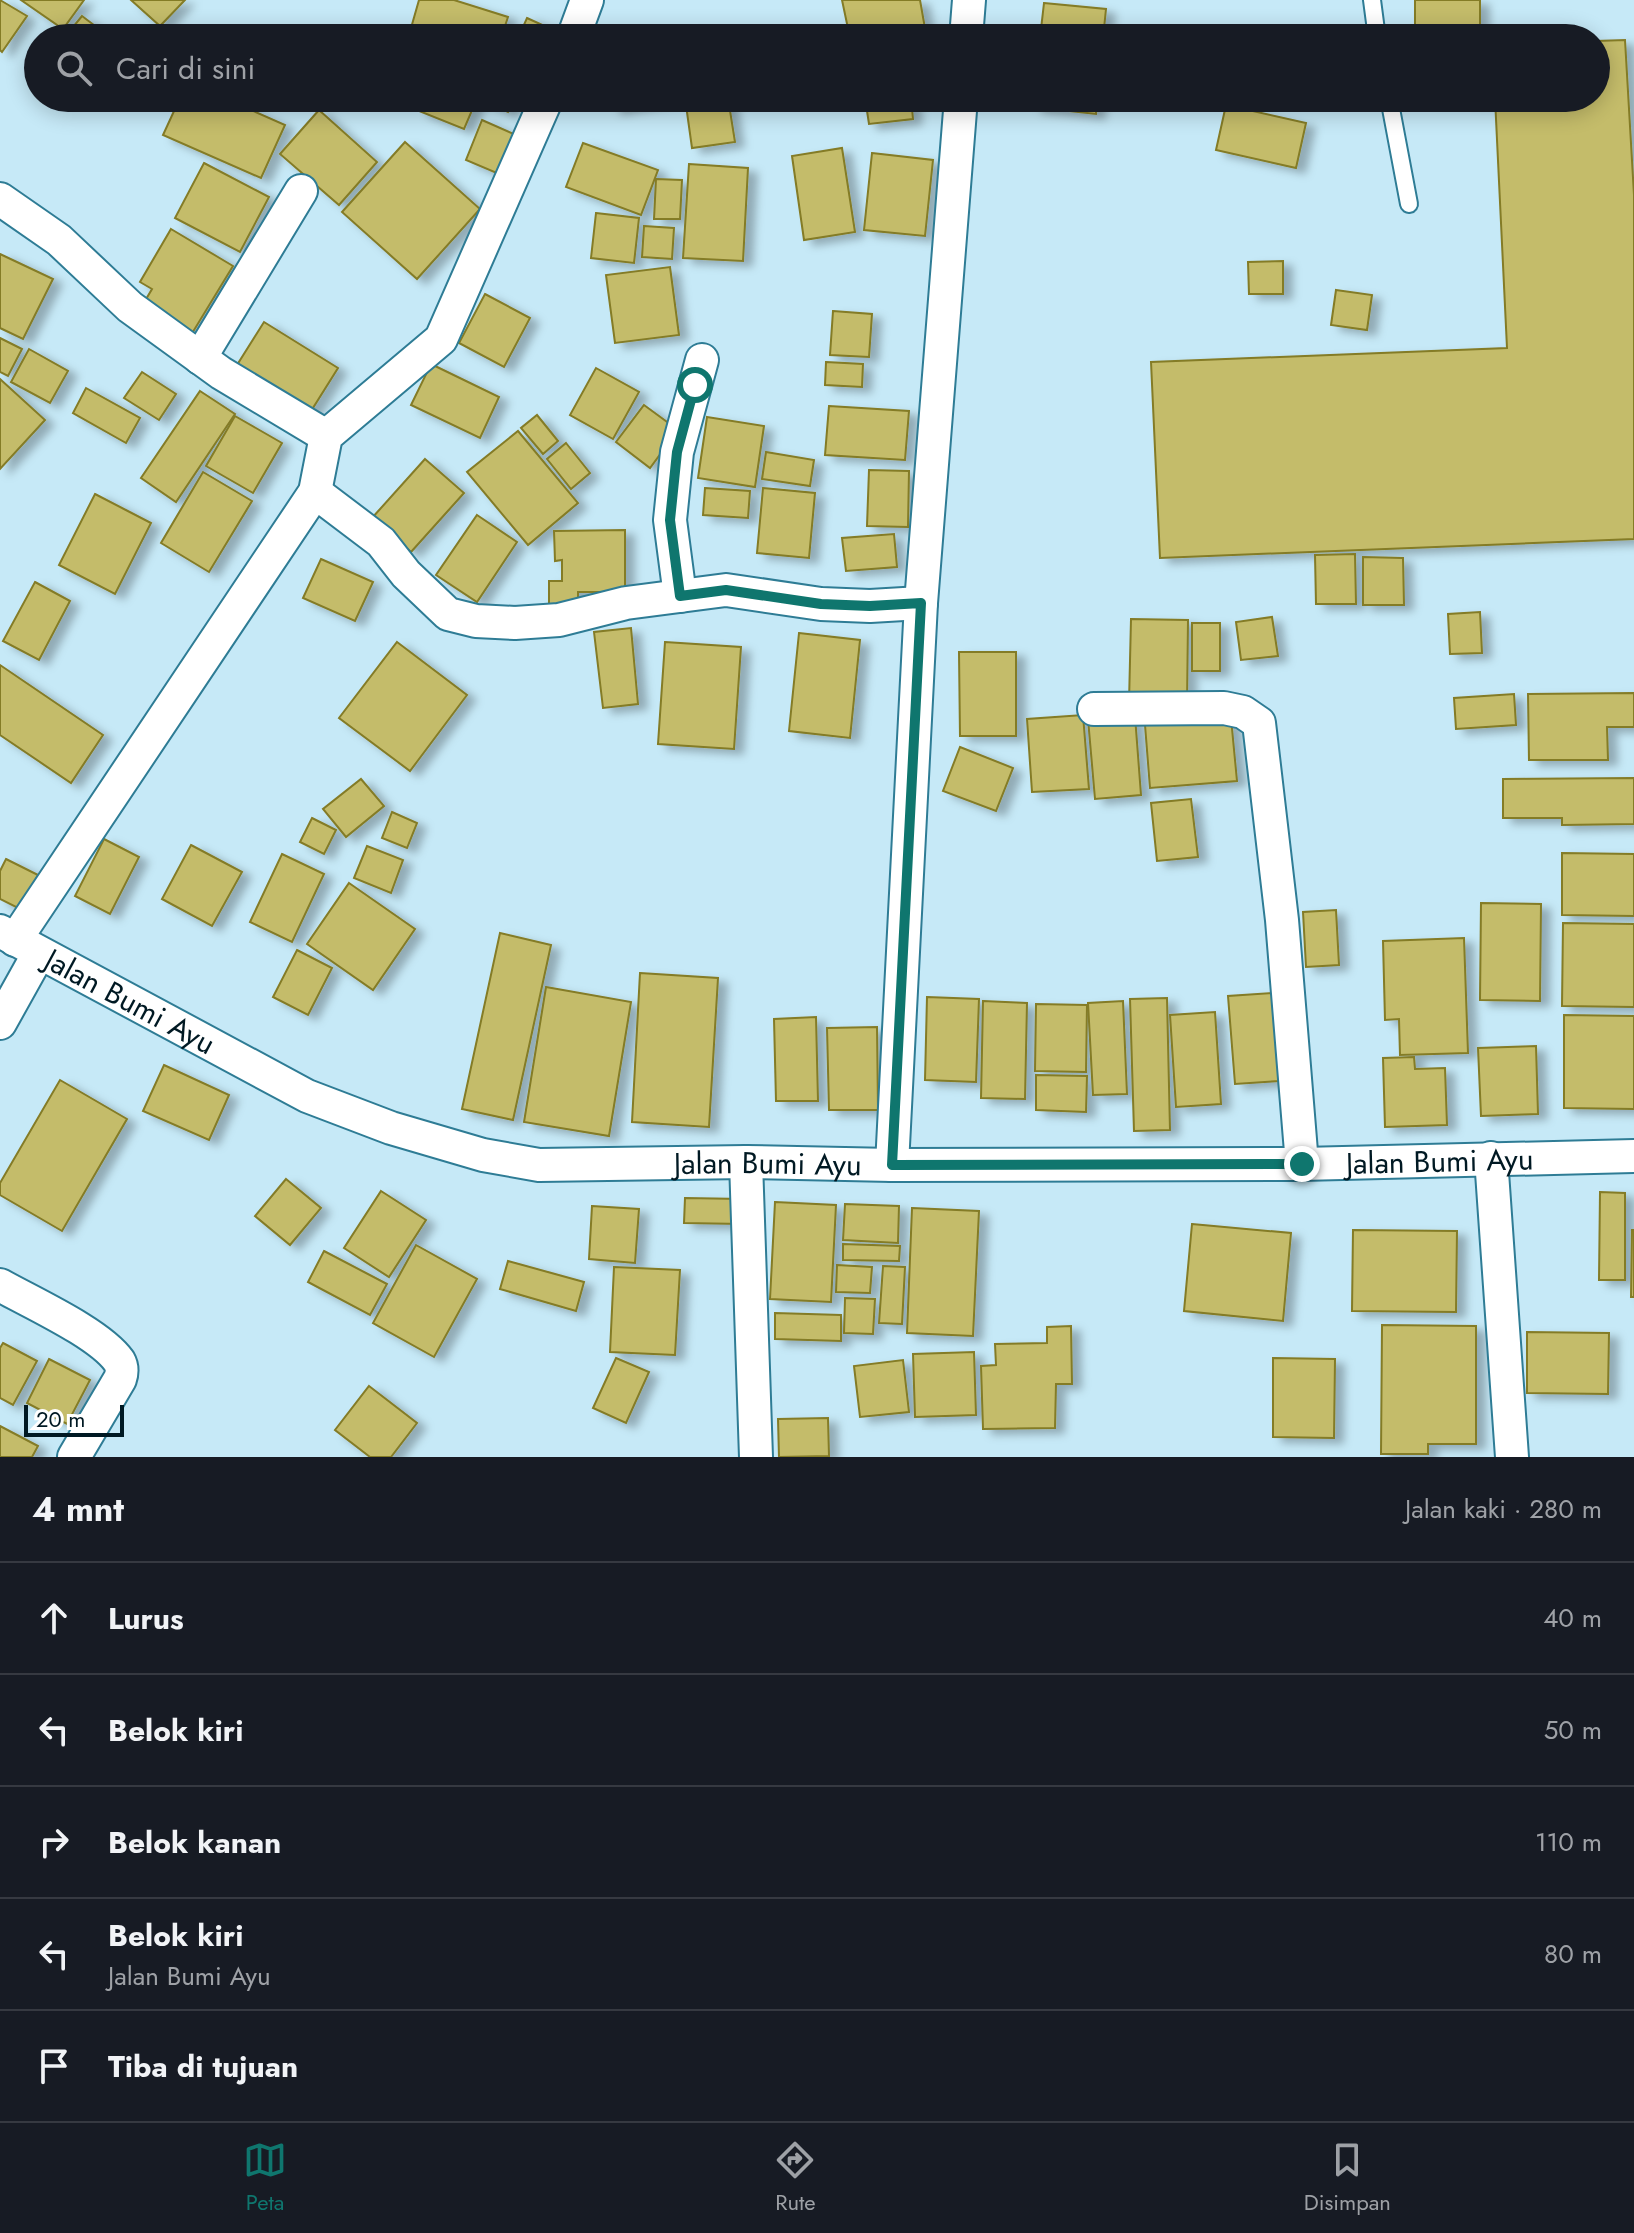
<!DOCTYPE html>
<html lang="id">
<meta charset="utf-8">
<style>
:root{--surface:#171b24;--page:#242831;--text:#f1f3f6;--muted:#9ea1a6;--line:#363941;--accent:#0f766e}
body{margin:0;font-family:Jost,sans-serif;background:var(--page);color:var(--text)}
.scale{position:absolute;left:24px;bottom:20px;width:100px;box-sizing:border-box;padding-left:8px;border:4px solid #001923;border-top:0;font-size:22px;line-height:28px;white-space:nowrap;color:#001923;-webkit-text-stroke:6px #fff;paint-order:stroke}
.stop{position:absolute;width:24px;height:24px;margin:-18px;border:6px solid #0f766e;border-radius:50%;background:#fff}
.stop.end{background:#0f766e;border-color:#fff;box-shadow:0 2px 8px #0008}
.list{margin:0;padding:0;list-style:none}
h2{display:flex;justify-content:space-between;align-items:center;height:104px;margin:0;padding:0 32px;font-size:34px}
h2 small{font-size:26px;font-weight:400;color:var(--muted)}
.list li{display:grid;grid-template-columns:52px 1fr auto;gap:24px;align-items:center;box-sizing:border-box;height:112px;padding:0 32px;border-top:2px solid var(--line)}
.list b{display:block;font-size:30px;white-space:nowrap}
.list p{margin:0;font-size:26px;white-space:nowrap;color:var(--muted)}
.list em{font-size:26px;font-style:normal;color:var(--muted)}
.icon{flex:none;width:44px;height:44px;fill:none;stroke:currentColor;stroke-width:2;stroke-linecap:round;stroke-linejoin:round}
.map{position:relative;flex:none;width:1634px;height:1457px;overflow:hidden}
.search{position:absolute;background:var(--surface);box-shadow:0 4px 20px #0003;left:24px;right:24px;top:24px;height:88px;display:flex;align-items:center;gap:20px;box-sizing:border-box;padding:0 28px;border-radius:44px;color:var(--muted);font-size:30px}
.sheet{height:664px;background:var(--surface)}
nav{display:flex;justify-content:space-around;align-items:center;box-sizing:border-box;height:112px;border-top:2px solid var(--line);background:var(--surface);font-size:22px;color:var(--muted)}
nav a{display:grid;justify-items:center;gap:4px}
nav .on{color:var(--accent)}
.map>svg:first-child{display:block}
</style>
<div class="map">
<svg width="1634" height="1457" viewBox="0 0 1634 1457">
<defs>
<filter id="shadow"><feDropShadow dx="9" dy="5" stdDeviation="4" flood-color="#0004"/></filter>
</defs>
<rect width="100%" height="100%" fill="#c6e9f7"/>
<g fill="#c4bc6b" stroke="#847b26" stroke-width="2" filter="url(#shadow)">
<polygon points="0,0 27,16 2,52 0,50"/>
<polygon points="21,0 84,0 63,29"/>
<polygon points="131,0 185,0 160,26"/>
<polygon points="419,0 454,0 508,17 501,38 420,38 409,35"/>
<polygon points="842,0 920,0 926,34 906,38 850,38"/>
<rect x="1415" y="0" width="65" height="29"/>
<polygon points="1044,3 1106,9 1103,38 1040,38"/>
<polygon points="82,16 111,38 64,38"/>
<polygon points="527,18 562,34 560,38 518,38"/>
<polygon points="697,28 699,38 642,38"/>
<polygon points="1625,40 1634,195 1634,539 1160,558 1151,362 1507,348 1495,98 1596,98 1596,41"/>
<polygon points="180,98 224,98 285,125 261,178 163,135"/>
<polygon points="424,98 467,98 476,101 464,129 419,111"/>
<polygon points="477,98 514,98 508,112"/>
<polygon points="611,98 671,98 613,109"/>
<polygon points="685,98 728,98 735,142 692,148"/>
<polygon points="865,98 911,98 913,119 869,124"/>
<polygon points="1034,98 1097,98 1096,114 1033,107"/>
<polygon points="1425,98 1487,98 1487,101"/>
<polygon points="1226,105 1306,123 1296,168 1216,150"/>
<polygon points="319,110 377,162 339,205 280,154"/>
<polygon points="482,120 516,135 499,174 466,160"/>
<polygon points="405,142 480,209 417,279 342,212"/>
<polygon points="583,143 658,170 641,215 566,187"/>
<polygon points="842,148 855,232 804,240 792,156"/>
<polygon points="872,153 933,160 925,236 864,230"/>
<polygon points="204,163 269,197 240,252 175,218"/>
<polygon points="689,164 748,168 743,261 683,258"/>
<polygon points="656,179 682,180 680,219 654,219"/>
<polygon points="596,213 639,218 634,263 591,258"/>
<polygon points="644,226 674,228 672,259 642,257"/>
<polygon points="171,229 233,266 188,340 139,311 152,289 140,282"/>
<polygon points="0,254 53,279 23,339 0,328"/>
<polygon points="1283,261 1283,294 1249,294 1248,262"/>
<polygon points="670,267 679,335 615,343 606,275"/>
<polygon points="1336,290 1372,295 1367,330 1331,325"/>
<polygon points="485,294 530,318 504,367 459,343"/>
<polygon points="833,311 872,314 869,357 830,355"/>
<polygon points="264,322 338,368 306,419 232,373"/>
<polygon points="0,338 22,349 8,376 0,372"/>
<polygon points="29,349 68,371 50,403 11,382"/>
<polygon points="826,362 863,364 862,387 825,385"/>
<polygon points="431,364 499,397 480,438 411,405"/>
<polygon points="596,368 639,392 613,439 570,415"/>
<polygon points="142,372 176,394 159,420 124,398"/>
<polygon points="0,379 45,420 0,469"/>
<polygon points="86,388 140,418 126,443 73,413"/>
<polygon points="200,391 235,414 176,502 141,478"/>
<polygon points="644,405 678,430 650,468 616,442"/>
<polygon points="829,406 909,411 905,460 825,455"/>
<polygon points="537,415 558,441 543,454 521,428"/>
<polygon points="235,416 282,443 253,493 206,466"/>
<polygon points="707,417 764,426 755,487 698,478"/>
<polygon points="518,431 578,503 528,545 467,472"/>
<polygon points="566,443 590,473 571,489 547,459"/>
<polygon points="766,452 814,460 810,486 762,479"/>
<polygon points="425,459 464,493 411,552 372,518"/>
<polygon points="869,470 909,471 908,527 867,526"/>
<polygon points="203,472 252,501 209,572 161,543"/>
<polygon points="705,488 750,491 748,518 703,515"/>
<polygon points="763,488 815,493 809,558 757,553"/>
<polygon points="95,494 151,523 115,594 59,565"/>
<polygon points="477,515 517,542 477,602 436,575"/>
<polygon points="625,530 625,592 578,592 578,606 549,606 549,581 562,581 562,560 555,561 554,531"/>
<polygon points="894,534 897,567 846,571 842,538"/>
<polygon points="1355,554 1356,604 1316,604 1315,555"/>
<polygon points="1363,557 1403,558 1404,605 1363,605"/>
<polygon points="321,559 373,582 355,621 303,598"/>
<polygon points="35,582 70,601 39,660 3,641"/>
<polygon points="1480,612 1482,653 1450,654 1448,614"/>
<polygon points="1272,617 1278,656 1241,660 1236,622"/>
<polygon points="1131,619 1188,620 1187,704 1129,703"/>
<rect x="1192" y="623" width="28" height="48"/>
<polygon points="631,628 638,704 603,708 594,632"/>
<polygon points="799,633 860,640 850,738 789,731"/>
<polygon points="397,642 467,695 410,771 339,718"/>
<polygon points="665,642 741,647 734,749 658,744"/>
<polygon points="959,652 1016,652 1016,736 960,736"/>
<polygon points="0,665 103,735 71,783 0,735"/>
<polygon points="1634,693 1634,727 1607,727 1608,760 1529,760 1528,694"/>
<polygon points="1514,694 1516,725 1456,729 1454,698"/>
<polygon points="1083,715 1089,789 1032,792 1027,719"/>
<polygon points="1135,716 1141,795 1095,799 1088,719"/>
<polygon points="1231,718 1237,781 1150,788 1145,725"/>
<polygon points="960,747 1013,768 996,811 943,791"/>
<polygon points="1634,778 1634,824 1562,825 1562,818 1503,818 1503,779"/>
<polygon points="361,779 384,806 346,837 323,809"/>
<polygon points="1191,799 1198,857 1157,861 1151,803"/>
<polygon points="392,812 417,823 407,848 382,838"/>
<polygon points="312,818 336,830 324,854 300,842"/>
<polygon points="104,839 139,857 110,914 75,896"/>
<polygon points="191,845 242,872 212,926 162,899"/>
<polygon points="367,846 403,860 391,893 354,878"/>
<polygon points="1562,853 1634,854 1634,916 1562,915"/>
<polygon points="282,854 324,874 292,942 250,922"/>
<polygon points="6,859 38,875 20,909 0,899 0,871"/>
<polygon points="349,883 415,929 373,990 307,944"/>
<polygon points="1481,903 1541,904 1540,1001 1480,1000"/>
<polygon points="1336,910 1339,965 1306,967 1303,912"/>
<polygon points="1563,923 1634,924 1634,1007 1562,1006"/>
<polygon points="500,933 551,945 513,1120 462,1109"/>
<polygon points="1464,938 1468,1053 1400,1055 1399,1019 1385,1020 1383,941"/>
<polygon points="297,950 332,968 308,1015 273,997"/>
<polygon points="640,973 718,978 709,1127 632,1122"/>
<polygon points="546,987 631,1002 609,1136 524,1122"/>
<polygon points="1272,993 1279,1081 1235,1084 1228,996"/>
<polygon points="927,997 979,999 976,1082 925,1080"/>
<polygon points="1167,998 1170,1130 1134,1131 1130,999"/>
<polygon points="983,1001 1027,1003 1025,1099 981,1098"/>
<polygon points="1123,1001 1127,1094 1093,1095 1088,1003"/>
<polygon points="1036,1004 1087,1005 1086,1072 1035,1071"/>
<polygon points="1215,1012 1221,1104 1176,1107 1170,1015"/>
<polygon points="1564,1015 1634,1016 1634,1109 1564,1108"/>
<polygon points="816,1017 818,1101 776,1101 774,1019"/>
<polygon points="877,1027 878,1110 829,1110 827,1028"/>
<polygon points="1536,1046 1538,1114 1481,1116 1478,1048"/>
<polygon points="1414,1057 1415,1069 1445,1068 1447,1125 1385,1127 1383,1058"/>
<polygon points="164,1065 229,1095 209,1140 143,1111"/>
<polygon points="1036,1075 1087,1076 1086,1112 1036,1110"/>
<polygon points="60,1080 127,1119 62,1231 0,1195 0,1183"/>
<polygon points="286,1179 321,1208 290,1245 255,1216"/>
<polygon points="381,1191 426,1220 389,1277 344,1248"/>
<polygon points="1600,1192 1625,1193 1625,1280 1599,1280"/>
<polygon points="685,1198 743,1199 743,1224 684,1223"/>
<polygon points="775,1202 836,1205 831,1302 770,1299"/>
<polygon points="845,1204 899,1206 898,1243 843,1240"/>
<polygon points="592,1206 639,1209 635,1263 589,1259"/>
<polygon points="912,1208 979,1211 973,1336 907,1333"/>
<polygon points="1192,1224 1291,1233 1283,1321 1184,1311"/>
<polygon points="1353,1230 1457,1231 1456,1312 1352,1311"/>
<polygon points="1632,1230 1634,1230 1634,1297 1631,1297"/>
<polygon points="843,1244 900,1246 899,1261 843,1260"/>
<polygon points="416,1245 477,1279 434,1357 373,1323"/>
<polygon points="324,1251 387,1284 370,1315 308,1282"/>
<polygon points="508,1261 584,1282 576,1311 500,1289"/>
<polygon points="837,1265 872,1267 870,1293 836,1292"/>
<polygon points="883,1266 905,1267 902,1324 879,1323"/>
<polygon points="614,1267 680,1270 675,1355 610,1352"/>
<polygon points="845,1298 875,1299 873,1334 844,1333"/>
<polygon points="775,1313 841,1315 841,1341 775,1339"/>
<polygon points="1382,1325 1476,1326 1476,1444 1428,1444 1428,1454 1381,1454"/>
<polygon points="1071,1326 1072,1384 1056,1384 1055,1428 983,1429 981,1366 996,1365 995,1344 1047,1343 1047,1327"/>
<polygon points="1527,1332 1609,1333 1608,1394 1527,1393"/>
<polygon points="3,1343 37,1361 13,1405 0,1398 0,1348"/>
<polygon points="974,1352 976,1415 915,1417 913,1354"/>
<polygon points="616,1358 649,1372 626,1423 593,1408"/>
<polygon points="1273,1358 1335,1359 1334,1438 1273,1437"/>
<polygon points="49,1359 90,1380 67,1424 27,1403"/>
<polygon points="903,1360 909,1412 860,1417 854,1366"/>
<polygon points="369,1386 417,1423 391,1457 370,1457 335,1430"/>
<polygon points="828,1418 829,1456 779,1457 778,1419"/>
<polygon points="0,1426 38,1446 32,1457 0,1457"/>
</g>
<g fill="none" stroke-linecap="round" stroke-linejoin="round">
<defs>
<g id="lane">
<polyline points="1372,0 1377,38"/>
<polyline points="1389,98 1409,204"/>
</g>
<g id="street">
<polyline points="573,38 587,0"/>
<polyline points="966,38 969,0"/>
<polyline points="0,199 59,240 130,307 221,373 326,436"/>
<polyline points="200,358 301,191"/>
<polyline points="315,492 381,542 406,574 448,614 476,621 515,623 559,620 626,603 726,590 821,604 870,606 921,603"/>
<polyline points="680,596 670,520 677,452 702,360"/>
<polyline points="1094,709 1224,708 1243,712 1259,723 1282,920 1302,1164"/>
<path id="s1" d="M0,931L307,1096L391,1128L483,1155L539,1165L746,1162L892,1165L1302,1164L1634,1156"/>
<polyline points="15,940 315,492 326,436 441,339 547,98"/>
<polyline points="0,1023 39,953"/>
<polyline points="1491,1158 1512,1457"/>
<polyline points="746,1162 756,1457"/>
<polyline points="892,1165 921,603 961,98"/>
<path d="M0,1285C32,1303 99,1333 119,1361C123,1368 122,1373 120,1379L74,1457"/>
</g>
</defs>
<use href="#lane" stroke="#2e7c95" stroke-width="20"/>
<use href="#street" stroke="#2e7c95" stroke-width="36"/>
<use href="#lane" stroke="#fff" stroke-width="16"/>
<use href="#street" stroke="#fff" stroke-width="32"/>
</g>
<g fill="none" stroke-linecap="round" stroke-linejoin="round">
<polyline stroke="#0f766e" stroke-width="10" points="695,385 677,452 670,520 680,596 726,590 821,604 870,606 921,603 892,1165 1302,1164"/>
</g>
<g text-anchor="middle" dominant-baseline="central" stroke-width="6" stroke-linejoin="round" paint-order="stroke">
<g font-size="30" fill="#001923" stroke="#fff">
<text stroke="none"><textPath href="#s1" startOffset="148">Jalan Bumi Ayu</textPath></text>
<text stroke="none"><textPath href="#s1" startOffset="1492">Jalan Bumi Ayu</textPath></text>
<text stroke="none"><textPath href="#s1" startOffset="820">Jalan Bumi Ayu</textPath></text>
</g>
</g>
</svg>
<div class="scale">20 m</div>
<div class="stop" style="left:695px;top:385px"></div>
<div class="stop end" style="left:1302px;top:1164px"></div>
<div class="search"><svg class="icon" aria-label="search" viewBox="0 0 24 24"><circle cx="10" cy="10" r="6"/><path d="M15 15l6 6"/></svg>Cari di sini</div>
</div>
<section class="sheet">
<h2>4 mnt<small>Jalan kaki · 280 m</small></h2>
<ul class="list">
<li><svg class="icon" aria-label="ahead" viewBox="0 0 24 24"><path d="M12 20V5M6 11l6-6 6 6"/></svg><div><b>Lurus</b></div><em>40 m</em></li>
<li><svg class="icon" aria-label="left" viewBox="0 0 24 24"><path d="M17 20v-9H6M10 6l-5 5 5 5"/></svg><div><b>Belok kiri</b></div><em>50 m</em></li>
<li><svg class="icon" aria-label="right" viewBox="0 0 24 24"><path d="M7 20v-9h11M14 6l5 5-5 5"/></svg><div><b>Belok kanan</b></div><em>110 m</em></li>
<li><svg class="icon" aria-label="left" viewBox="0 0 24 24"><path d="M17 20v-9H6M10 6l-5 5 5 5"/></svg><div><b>Belok kiri</b><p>Jalan Bumi Ayu</p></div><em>80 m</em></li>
<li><svg class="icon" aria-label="arrive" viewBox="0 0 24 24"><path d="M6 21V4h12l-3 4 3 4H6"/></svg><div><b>Tiba di tujuan</b></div></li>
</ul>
</section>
<nav>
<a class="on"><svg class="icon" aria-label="map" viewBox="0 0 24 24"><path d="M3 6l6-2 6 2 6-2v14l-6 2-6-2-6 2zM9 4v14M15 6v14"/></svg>Peta</a>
<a><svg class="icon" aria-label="directions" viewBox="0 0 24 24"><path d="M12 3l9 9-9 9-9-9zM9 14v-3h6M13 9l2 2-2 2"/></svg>Rute</a>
<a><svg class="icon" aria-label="saved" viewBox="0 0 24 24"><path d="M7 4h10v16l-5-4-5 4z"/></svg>Disimpan</a>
</nav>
